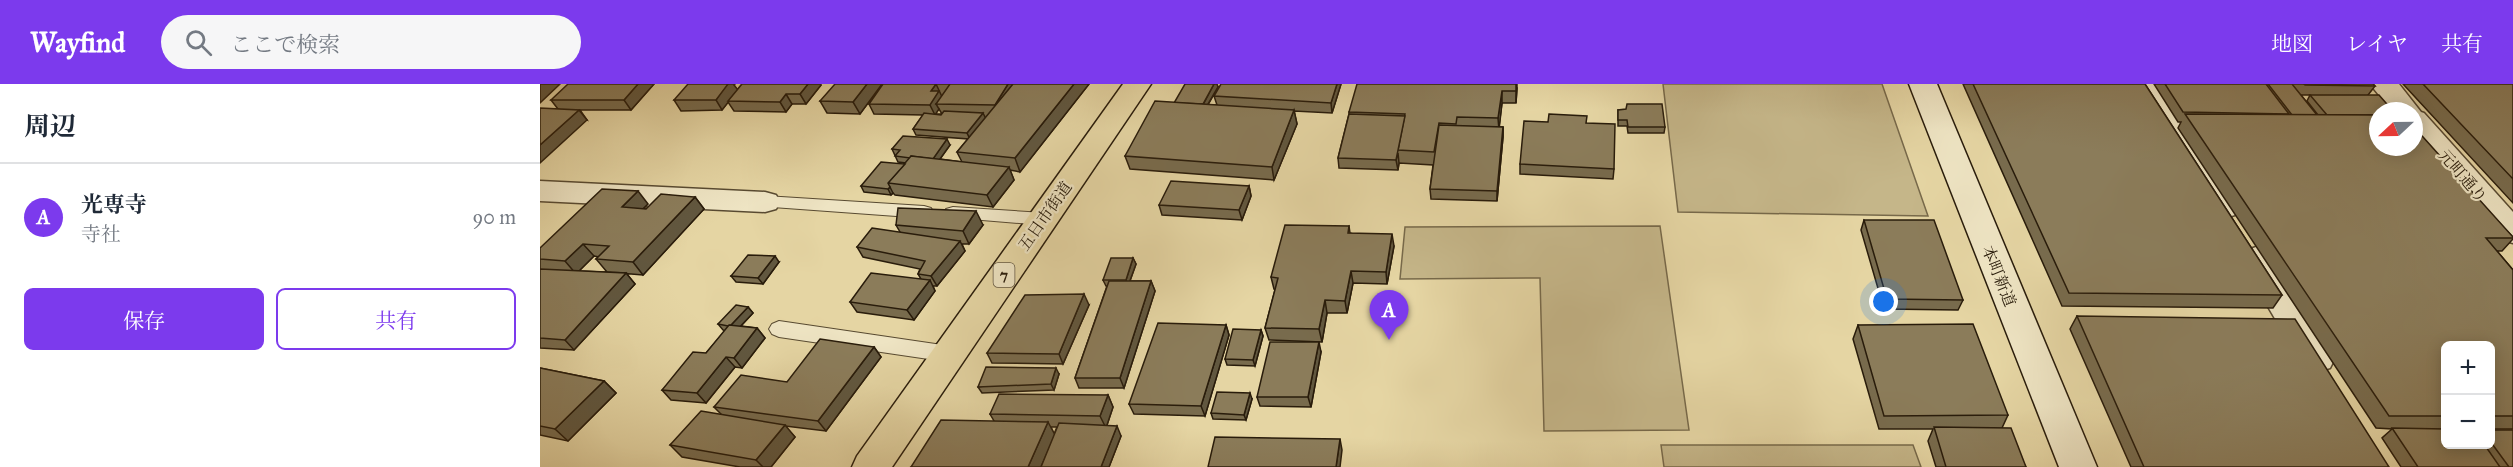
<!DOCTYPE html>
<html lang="ja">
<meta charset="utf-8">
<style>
:root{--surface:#fff;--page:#f6f6f7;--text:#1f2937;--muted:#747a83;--line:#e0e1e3;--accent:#7c3aed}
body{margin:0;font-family:"IM FELL Great Primer","Noto Serif JP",serif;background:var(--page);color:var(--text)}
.controls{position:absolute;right:18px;bottom:18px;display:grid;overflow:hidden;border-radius:9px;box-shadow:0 3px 15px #0003}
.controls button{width:54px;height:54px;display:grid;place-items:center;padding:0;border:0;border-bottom:2px solid var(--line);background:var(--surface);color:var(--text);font:30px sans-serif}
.compass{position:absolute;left:1829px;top:18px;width:54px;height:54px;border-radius:50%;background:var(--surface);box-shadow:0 3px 15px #0003;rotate:248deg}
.you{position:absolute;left:1344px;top:218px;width:21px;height:21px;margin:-15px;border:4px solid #fff;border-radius:50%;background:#1a73e8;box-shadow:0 0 0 9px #1a73e833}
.badge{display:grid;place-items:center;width:39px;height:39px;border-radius:50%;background:var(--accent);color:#fff;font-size:20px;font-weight:700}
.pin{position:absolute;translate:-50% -50px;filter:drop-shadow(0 2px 3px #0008)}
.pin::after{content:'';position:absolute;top:32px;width:21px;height:18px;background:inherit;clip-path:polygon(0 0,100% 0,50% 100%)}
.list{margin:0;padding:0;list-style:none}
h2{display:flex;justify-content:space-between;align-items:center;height:78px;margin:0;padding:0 24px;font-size:26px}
h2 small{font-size:20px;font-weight:400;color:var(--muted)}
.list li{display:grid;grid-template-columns:39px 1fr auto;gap:18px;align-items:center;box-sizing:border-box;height:108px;padding:0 24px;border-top:2px solid var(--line)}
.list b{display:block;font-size:22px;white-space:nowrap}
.list p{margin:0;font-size:20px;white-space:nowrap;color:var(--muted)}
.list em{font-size:20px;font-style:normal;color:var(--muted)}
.actions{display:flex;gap:12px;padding:18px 24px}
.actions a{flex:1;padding:14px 0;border:2px solid var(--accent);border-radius:9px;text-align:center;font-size:21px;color:var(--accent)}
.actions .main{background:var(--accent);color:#fff}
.icon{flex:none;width:33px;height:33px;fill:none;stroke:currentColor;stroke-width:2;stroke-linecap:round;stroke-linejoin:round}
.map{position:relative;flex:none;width:1973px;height:383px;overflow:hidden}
header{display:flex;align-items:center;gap:36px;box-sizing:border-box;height:84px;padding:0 30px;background:var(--accent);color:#fff}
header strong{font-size:28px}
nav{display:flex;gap:33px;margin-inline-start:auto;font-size:21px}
.search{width:420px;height:54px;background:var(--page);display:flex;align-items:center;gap:15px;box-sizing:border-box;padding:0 21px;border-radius:33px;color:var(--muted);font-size:22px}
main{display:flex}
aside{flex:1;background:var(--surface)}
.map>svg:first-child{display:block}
</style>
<header>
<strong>Wayfind</strong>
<div class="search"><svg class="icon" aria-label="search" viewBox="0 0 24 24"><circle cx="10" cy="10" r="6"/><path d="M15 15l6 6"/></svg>ここで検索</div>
<nav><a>地図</a><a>レイヤ</a><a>共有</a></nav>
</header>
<main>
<aside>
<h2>周辺<small></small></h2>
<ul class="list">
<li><span class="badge">A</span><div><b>光専寺</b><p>寺社</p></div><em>90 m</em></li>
</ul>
<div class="actions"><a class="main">保存</a><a>共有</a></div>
</aside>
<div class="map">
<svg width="1973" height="383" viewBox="0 0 1973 383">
<rect width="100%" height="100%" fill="#e5d5a3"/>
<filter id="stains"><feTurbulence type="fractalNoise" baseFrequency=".00333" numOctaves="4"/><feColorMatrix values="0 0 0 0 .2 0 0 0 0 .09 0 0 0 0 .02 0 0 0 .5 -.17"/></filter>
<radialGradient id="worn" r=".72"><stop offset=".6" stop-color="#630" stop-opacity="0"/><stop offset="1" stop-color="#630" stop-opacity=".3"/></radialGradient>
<g fill="#c5b689" stroke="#77694a" stroke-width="1.5">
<polygon points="1123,0 1342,0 1388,132 1138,128"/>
<polygon points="1120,142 1149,346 1004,347 1000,194 860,195 865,143"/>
<polygon points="1121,361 1373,361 1381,383 1124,383"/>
</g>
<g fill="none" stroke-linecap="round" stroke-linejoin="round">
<defs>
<g id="lane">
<polygon points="225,112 384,122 391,124 393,128 391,132 384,134 219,122 216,118 219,114"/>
<polygon points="413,123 504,129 511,131 513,135 511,139 504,141 406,133 404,129 406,125"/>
<polygon points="239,237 409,262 416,264 419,270 416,276 409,278 239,253 232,250 229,245 232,240"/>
</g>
<g id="street">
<polygon points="1594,0 1622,0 1700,124 1695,131 1684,134 1673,131"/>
<polygon points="1830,0 1859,0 1881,28 1884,29 1973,128 1973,159 1962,156 1874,53 1874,27 1852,27"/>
<polygon points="0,97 225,108 236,111 240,118 236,125 225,128 0,117"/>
<polygon points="1716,163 1727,167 1790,264 1795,274 1790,284 1777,288 1764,284 1700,175 1705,167"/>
</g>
<polygon id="secondary" points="1369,0 1397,0 1557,383 1519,383"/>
<polygon id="primary" points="583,0 611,0 352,383 312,383 317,372"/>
</defs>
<use href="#lane" stroke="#584a31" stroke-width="2"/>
<use href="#street" stroke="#584a31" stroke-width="3"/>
<use href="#secondary" stroke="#291c0b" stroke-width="3"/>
<use href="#primary" stroke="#291c0b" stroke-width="3"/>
<use href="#lane" fill="#eee4c3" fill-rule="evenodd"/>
<use href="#street" fill="#eee4c3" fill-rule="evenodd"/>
<use href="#secondary" fill="#eee4c3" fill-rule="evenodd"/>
<use href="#primary" fill="#e5d5a3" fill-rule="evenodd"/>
</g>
<g fill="#786b4d" stroke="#291c0b" stroke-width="1.5" fill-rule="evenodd">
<polygon points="114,0 91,26 40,26 47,36 18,25 11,16"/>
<polygon points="202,0 280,0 281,1 266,20 252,20 246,28 194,27 188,18 182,26 141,27 134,16 194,1 197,6"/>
<polygon points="342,0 320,30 287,29 280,17"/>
<path d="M343,0H549L480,88L470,86L474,96L453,123L355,111L353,109L351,111L324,108L321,102L366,79L358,78L352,65L410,61L400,75L422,78L417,68L428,55L376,51L373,45L383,31L334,30L329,20ZM399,25L402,30H395Z"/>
<polygon points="801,0 792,29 754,27 757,40 734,96 590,85 585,72 634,19 678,3 668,21 677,21 674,12"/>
<polygon points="1423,0 1605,0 1742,211 1733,224 1522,222"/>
<path d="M1614,0H1833L1835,2L1828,11L1853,27L1973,153V155L1962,167H1957L1973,186V345H1950V261H1905V360H1950V346L1973,383H1861L1842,354L1852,345L1836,344L1638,44L1641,38H1638ZM1761,11H1770L1767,17L1778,31H1777Z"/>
<polygon points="1863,0 1973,0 1973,119"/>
<polygon points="977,4 976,19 962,19 959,43 963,43 963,53 957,117 891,115 890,105 893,81 859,79 858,86 799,84 798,74 809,30 809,28"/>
<polygon points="1078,26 1125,43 1124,49 1088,49 1087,42 1078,42"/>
<polygon points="1008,38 1046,39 1074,85 1073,95 980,90 980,80"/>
<polygon points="709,102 711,112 702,136 622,131 619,121"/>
<polygon points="155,113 164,125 103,191 67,188 56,175 59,173 54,172 39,187 86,189 95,200 34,266 0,264 0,164 108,120 103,125 106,125"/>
<polygon points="1324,136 1423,216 1418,226 1344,225 1321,146"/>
<polygon points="356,141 443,141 429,160 422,160 425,167 397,202 393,202 395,207 374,236 317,228 310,218 381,195 378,190 380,185 323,173 317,163 360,148"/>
<polygon points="809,142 810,149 854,162 847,200 813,199 807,229 787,229 782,258 729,256 725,244 735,206 734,205 731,193"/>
<polygon points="593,174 596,180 590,197 611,197 615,207 584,304 539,304 535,294 567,202 566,202 563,196"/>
<polygon points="239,178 223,200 196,198 191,192"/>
<polygon points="549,221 523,280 452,279 447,269"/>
<polygon points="208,223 213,229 201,242 217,244 225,254 202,284 195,283 166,319 131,316 122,306 166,269 185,247 183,246 178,240"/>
<polygon points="1537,232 1849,383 1591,383 1530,245"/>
<polygon points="686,241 689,251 665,332 594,330 589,320"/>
<polygon points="1318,241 1468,331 1462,344 1486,383 1396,383 1388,357 1393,345 1339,345 1313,255"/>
<polygon points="721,246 723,252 715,282 687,281 685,275"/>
<polygon points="334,263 341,273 286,347 245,342 255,353 231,383 200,383 142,373 130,361 181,330 174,323 247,298"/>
<polygon points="781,268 771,323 720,322 717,313"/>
<polygon points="0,284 64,297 76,309 28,357 0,351"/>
<polygon points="519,290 514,306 442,309 438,303"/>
<path d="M568,311L573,323L567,341L581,352L569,383H371L454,337L450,330ZM511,343H517L514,350Z"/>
<polygon points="712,315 706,336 673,335 671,329"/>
</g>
<g fill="#61573f" stroke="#291c0b" stroke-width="1.5">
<polygon points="0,0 20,0 0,19"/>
<polygon points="98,0 114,0 91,26 84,16"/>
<polygon points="186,0 195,0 194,1 198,6 182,26 176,16"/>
<polygon points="268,0 280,0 281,1 266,20 260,10"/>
<polygon points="327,0 342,0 320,30 313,18"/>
<polygon points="396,0 404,17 396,20 399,25 395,31 390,21 391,7"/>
<polygon points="468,0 473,0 459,31 455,21"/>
<polygon points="534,0 549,0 480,88 475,74"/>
<polygon points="674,0 677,0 678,3 664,27 663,21"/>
<polygon points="797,0 801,0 792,29 791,19"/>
<polygon points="976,0 977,0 977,4 976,19"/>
<polygon points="962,7 962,19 959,46 958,34"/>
<polygon points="246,10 252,20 246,28 240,18"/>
<polygon points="39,26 47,36 0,79 0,61"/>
<polygon points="754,26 757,40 734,96 732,83"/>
<polygon points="443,29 446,35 430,55 427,49"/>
<polygon points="963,43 963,53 957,117 957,107"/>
<polygon points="407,55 410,61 395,82 392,76"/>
<polygon points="858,69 859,79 858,86 856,76"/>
<polygon points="469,83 474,96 453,123 447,111"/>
<polygon points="709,102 711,112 702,136 699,126"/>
<polygon points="350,103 353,109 351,111 348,105"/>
<polygon points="98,107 108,120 92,135 82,123"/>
<polygon points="155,113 164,125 103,191 93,178"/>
<polygon points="436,127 443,141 429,160 423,147"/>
<polygon points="852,150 854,162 847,200 846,188"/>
<polygon points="420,157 425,167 397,202 391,192"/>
<polygon points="43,160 54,172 36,190 25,177"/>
<polygon points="235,172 239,178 223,200 218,194"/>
<polygon points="593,174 596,180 588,202 586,196"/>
<polygon points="811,187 813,199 807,229 805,217"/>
<polygon points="86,189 95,200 34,266 25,256"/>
<polygon points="390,196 395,207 374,236 367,226"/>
<polygon points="611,197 615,207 584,304 580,294"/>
<polygon points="544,210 549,221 523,280 519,270"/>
<polygon points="785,216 787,229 782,258 779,245"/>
<polygon points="208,223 213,229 195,248 190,242"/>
<polygon points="686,241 689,251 665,332 661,322"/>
<polygon points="217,244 225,254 202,284 194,274"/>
<polygon points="721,246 723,252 715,282 713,276"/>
<polygon points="779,258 781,268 771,323 768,313"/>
<polygon points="334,263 341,273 286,347 278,337"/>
<polygon points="186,273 195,283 166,319 157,309"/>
<polygon points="516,284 519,290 514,306 511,300"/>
<polygon points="64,297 76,309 28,357 15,345"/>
<polygon points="710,309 712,315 706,336 704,331"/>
<polygon points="568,311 573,323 566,344 560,332"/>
<polygon points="508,338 515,351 501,383 488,383"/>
<polygon points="245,341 255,353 231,383 223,383 216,376"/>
<polygon points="577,342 581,352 569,383 561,383"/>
<polygon points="800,355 802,366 800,383 796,383"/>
</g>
<g fill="#8b7c5a" stroke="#291c0b" stroke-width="1.5">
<polygon points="28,0 98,0 84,16 11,16"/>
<polygon points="148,0 188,0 176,16 134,16"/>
<polygon points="202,0 268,0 260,10 246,10 240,18 188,17"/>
<polygon points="295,0 327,0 313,18 280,17"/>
<polygon points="343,0 396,0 391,7 399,7 390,21 329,20"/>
<polygon points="410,0 468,0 455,21 396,20"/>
<polygon points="473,0 534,0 475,74 417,68"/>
<polygon points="645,0 674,0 663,20 634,19"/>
<polygon points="681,0 797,0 791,19 674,12"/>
<polygon points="817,0 976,0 976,7 962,7 958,34 917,33 916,40 899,39 894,68 858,66 865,30 809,28"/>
<polygon points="1433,0 1605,0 1742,211 1529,209"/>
<polygon points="1625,0 1726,0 1749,30 1643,28"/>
<polygon points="1728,0 1752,0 1777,31 1752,31"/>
<polygon points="1764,0 1833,0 1835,2 1765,1"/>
<polygon points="1883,0 1973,0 1973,95"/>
<polygon points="1770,11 1839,11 1853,27 1838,27 1838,31 1787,31"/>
<polygon points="615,17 754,26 732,83 585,72"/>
<polygon points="1087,20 1122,20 1125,43 1088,43 1087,36 1078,36 1078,26 1086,25"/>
<polygon points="0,24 39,26 0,61"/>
<polygon points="404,27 443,29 427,49 373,45 384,29 401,31"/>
<polygon points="809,30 865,32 856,76 798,74"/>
<polygon points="1009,30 1047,32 1046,39 1075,40 1074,85 980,80 984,37 1008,38"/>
<polygon points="1645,30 1838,31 1838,63 1874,63 1874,43 1973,153 1973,154 1946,154 1973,186 1973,332 1950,332 1950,261 1905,261 1905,332 1849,332"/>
<polygon points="899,41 963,43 957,107 890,105"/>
<polygon points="363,52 407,55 393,75 371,72 370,74 355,72 360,66 352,65"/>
<polygon points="371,72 469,83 447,111 348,99"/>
<polygon points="341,78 365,80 348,99 350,103 348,105 321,102"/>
<polygon points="631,97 709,102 699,126 619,121"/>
<polygon points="62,105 98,107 82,123 106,125 121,110 155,113 93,178 56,175 69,162 43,160 25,177 0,175 0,164"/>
<polygon points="358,124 436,127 423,147 356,141"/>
<polygon points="1324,136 1394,136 1423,216 1347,215"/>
<polygon points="745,141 809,142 808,149 852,150 846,188 811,187 805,217 785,216 779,245 725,244 738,194 731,193"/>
<polygon points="332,144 420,157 391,192 378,190 385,177 317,163"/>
<polygon points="208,171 235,172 218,194 191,192"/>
<polygon points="571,174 593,174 586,196 563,196"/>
<polygon points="0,185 86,189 25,256 0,254"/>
<polygon points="331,189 390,196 367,226 310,218"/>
<polygon points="569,197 611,197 580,294 535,294"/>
<polygon points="544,210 519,270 447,269 485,211"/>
<polygon points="196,221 208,223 191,241 188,242 178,240"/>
<polygon points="1537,232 1755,235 1849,383 1604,383"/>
<polygon points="618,239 686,241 661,322 589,320"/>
<polygon points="1433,240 1468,331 1344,332 1318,241"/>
<polygon points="189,241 217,244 194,274 186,273 157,309 122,306 153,268 166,269"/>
<polygon points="693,245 721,246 713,276 685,275"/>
<polygon points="280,255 334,263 278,337 174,323 201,291 247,298"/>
<polygon points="730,258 779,258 768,313 717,313"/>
<polygon points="446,283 516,284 511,300 438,303"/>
<polygon points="0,284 64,297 15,345 0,342"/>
<polygon points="677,308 710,309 704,331 671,329"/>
<polygon points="459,310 568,311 560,332 450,330"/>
<polygon points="161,327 245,341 216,376 130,361"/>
<polygon points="401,336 508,338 488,383 371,383"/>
<polygon points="519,339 577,342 561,383 501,383"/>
<polygon points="1394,343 1471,344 1486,383 1406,383"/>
<polygon points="1852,344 1905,345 1905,360 1944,360 1960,383 1878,383"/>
<polygon points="1950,346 1973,346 1973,383 1969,383 1950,357"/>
<polygon points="675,353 800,355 796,383 668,383"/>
</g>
<g text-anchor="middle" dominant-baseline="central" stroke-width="4.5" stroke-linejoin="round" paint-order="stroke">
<rect fill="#eee4c3" stroke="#645842" stroke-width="1.5" x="453.5" y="179" width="21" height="24" rx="4.5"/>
<g font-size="15" font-weight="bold" fill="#291c0b">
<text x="464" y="191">7</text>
</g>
<g font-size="16" fill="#291c0b" stroke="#eee4c3">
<text transform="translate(1923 92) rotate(49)">元町通り</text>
<text transform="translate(505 132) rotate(-55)">五日市街道</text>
<text transform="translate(1459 192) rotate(68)">本町新道</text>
</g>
</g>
<rect width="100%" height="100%" filter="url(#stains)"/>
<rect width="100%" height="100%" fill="url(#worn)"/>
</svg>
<div class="controls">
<button>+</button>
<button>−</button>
</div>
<svg class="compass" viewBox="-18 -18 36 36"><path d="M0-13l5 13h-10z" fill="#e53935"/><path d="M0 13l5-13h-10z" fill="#747a83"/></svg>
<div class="you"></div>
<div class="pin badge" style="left:849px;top:256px">A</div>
</div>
</main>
